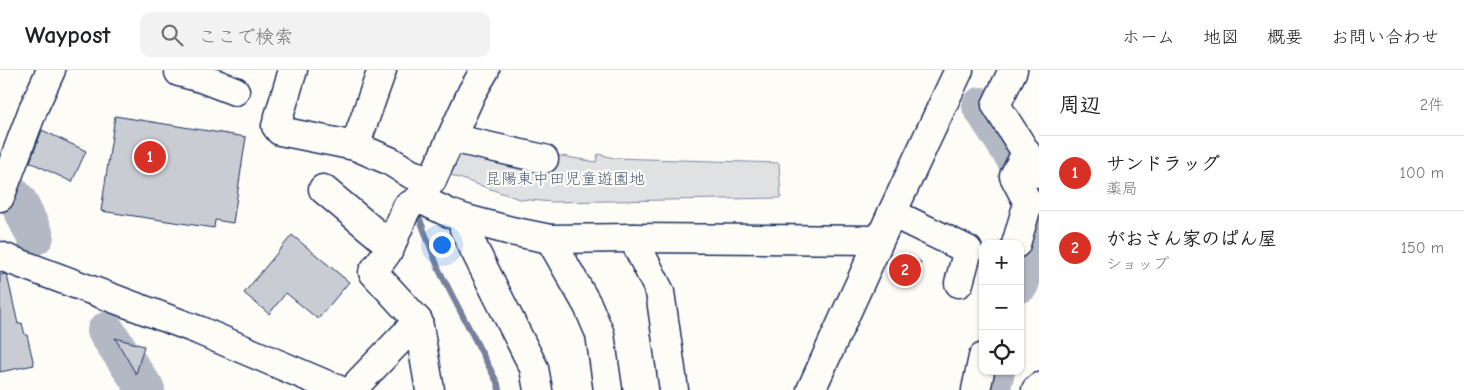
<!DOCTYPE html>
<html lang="ja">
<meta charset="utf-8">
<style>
:root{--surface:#fff;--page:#f2f2f2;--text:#202124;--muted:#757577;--line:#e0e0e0;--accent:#d93025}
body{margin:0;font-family:"Comic Neue","Klee One",sans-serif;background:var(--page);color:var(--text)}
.controls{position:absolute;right:15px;bottom:15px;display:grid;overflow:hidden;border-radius:10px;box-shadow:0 1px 4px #0004}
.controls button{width:45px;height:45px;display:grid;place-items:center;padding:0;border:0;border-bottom:1px solid var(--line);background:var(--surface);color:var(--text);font:25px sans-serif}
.you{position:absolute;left:441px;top:174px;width:18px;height:18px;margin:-12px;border:4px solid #fff;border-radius:50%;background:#1a73e8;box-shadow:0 0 0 8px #1a73e833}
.badge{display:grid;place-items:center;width:32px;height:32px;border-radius:50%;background:var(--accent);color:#fff;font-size:16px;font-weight:700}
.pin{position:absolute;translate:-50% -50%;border:2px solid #fff;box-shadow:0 1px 5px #0006}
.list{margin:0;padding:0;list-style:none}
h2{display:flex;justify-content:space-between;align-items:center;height:65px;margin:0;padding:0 20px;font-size:21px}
h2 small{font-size:16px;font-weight:400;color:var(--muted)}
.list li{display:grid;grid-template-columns:32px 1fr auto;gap:15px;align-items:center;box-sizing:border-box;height:75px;padding:0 20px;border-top:1px solid var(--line)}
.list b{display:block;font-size:19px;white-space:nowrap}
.list p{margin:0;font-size:16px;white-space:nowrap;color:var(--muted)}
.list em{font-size:16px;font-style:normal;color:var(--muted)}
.icon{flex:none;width:28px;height:28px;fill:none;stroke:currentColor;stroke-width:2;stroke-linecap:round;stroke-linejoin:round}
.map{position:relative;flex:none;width:1039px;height:320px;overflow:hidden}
header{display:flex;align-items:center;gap:30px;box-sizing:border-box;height:70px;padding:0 25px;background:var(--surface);border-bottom:1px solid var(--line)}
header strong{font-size:24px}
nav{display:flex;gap:28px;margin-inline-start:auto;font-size:18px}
.search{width:350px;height:45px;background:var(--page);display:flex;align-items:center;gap:12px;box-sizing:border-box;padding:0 18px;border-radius:10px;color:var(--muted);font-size:19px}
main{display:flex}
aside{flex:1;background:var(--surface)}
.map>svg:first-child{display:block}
</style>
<header>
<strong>Waypost</strong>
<div class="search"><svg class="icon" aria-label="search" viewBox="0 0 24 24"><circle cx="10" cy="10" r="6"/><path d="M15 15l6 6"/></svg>ここで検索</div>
<nav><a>ホーム</a><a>地図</a><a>概要</a><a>お問い合わせ</a></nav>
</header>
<main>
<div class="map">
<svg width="1039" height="320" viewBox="0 0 1039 320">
<rect width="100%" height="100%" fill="#fdfcf7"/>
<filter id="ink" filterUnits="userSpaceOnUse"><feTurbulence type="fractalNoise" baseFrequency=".02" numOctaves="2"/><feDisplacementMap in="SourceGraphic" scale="10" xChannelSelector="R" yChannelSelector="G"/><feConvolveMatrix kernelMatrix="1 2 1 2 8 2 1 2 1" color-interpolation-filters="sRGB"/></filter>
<g filter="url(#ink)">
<polygon fill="#e0e1e3" stroke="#7e88a0" points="452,75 550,84 596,92 598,84 614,88 779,93 781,128 552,132 519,129 442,102"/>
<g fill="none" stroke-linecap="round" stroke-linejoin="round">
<polyline stroke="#76819c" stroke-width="6" points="416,139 439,200 498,314 499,320"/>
<g stroke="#b3b8c5" stroke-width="38">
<polyline points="981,36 1039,126"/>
<polyline points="0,111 18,131 35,166"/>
<polyline points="1020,214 1039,150"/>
<polyline points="106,261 146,320"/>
<polyline points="991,320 996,301"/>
</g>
</g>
<g fill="#c9ccd3" stroke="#1b2f5e">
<polygon points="115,46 246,67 233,153 215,150 214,158 101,141"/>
<polygon points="42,60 86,81 72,112 30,92"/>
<polygon points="292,165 349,212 318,249 286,223 269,244 244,223"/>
<polygon points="901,183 921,192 913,213 892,206"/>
<polygon points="4,204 7,205 18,254 22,253 25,265 27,265 34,295 0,302 0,205"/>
<polygon points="115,268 144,276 136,304"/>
</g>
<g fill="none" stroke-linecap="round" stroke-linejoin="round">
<defs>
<g id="minor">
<polyline points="293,0 276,56 280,61 355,76 390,91 411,104 432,110"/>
<polyline points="1013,0 996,35 1039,103"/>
<polyline points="179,2 201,8 235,21"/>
<polyline points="451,68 544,89"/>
<polyline points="355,76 382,0"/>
<polyline points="323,119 391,176"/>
<polyline points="0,127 34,37 51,0"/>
<polyline points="420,129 449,143 466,149 511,161 550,169 633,168 879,170"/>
<polyline points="892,143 968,180 959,213"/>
<polyline points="466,149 464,159 534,298 538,320"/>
<polyline points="633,168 660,222 674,320"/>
<polyline points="550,169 588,236 600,264 608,320"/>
<polyline points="1016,174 1028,133 1014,106 1026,83"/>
<polyline points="0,186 198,260 339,320"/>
<polyline points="355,320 359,312 418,251"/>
<polyline points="430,320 418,251 373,202 389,180 407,137 420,129 424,119 432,110 472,22 485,0"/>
<polyline points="811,320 892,143 959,0"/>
<polyline points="976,320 983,287"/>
<polyline points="1036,320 1039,317"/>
</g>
</defs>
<use href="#minor" stroke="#1b2f5e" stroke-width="31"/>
<use href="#minor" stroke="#fdfcf7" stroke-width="28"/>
</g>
</g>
<g text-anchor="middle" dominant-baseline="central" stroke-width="4.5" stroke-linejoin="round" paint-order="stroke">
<g font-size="16" fill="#4c5c7f" stroke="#fdfcf7">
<text x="565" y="109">昆陽東中田児童遊園地</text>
</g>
</g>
</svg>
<div class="controls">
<button>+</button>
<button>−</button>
<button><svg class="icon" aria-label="locate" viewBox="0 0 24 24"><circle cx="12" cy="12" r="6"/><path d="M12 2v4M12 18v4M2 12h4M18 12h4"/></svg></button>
</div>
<div class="you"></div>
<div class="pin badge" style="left:150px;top:87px">1</div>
<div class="pin badge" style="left:905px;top:200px">2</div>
</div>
<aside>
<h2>周辺<small>2件</small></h2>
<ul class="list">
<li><span class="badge">1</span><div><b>サンドラッグ</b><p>薬局</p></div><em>100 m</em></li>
<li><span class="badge">2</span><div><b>がおさん家のぱん屋</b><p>ショップ</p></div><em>150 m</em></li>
</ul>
</aside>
</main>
